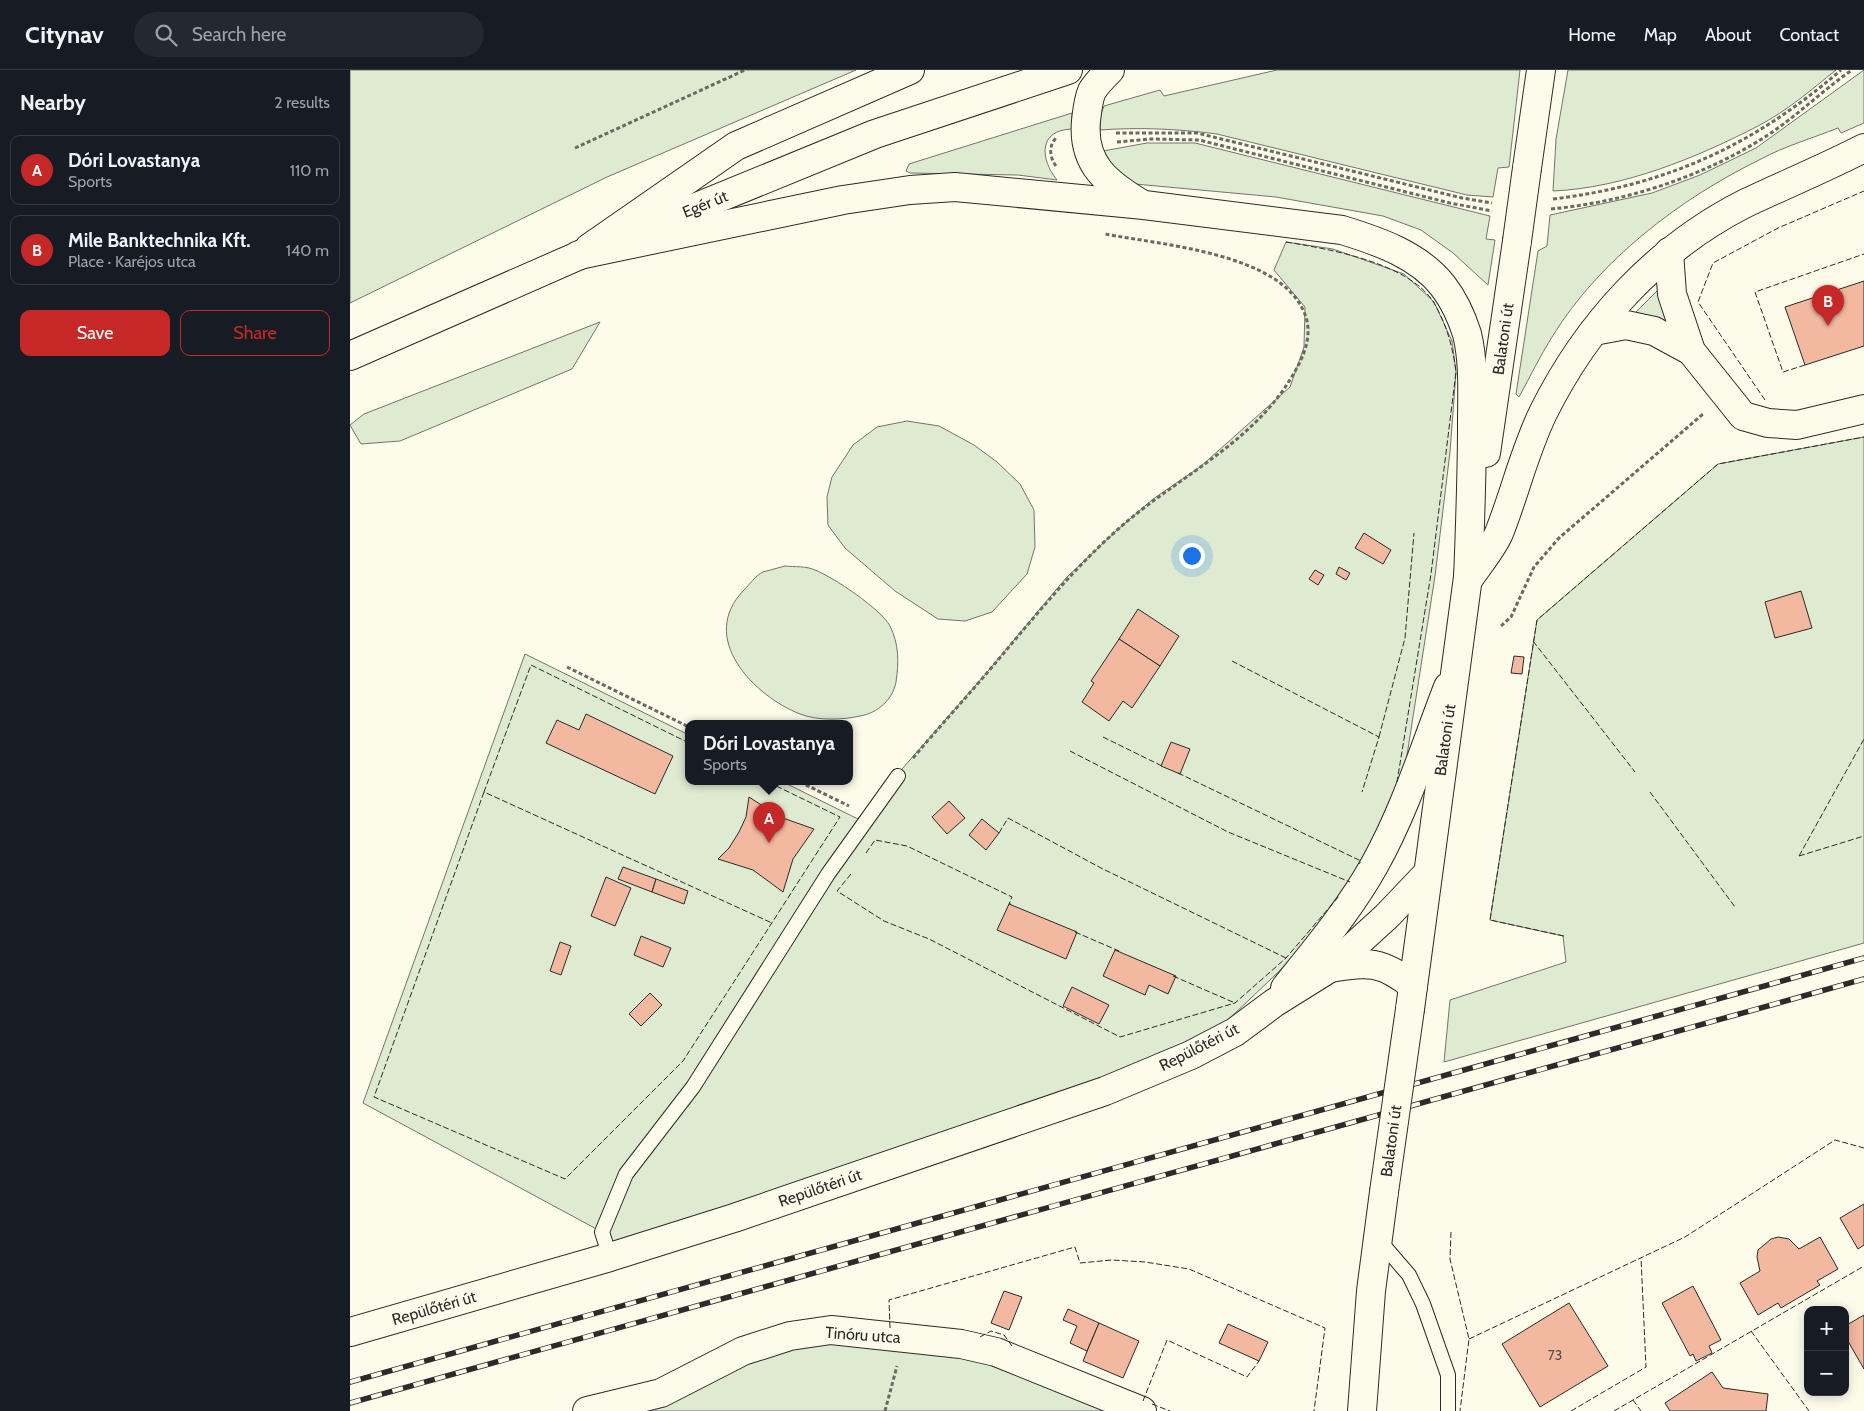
<!DOCTYPE html>
<meta charset="utf-8">
<style>
:root{--surface:#171b24;--page:#242831;--text:#f1f3f6;--muted:#9ea1a6;--line:#363941;--accent:#c62828}
body{margin:0;font-family:Cabin,sans-serif;background:var(--page);color:var(--text)}
.controls{position:absolute;right:15px;bottom:15px;display:grid;overflow:hidden;border-radius:10px;box-shadow:0 2px 12px #0003}
.controls button{width:45px;height:45px;display:grid;place-items:center;padding:0;border:0;border-bottom:1px solid var(--line);background:var(--surface);color:var(--text);font:25px sans-serif}
.you{position:absolute;left:841px;top:485px;width:18px;height:18px;margin:-12px;border:4px solid #fff;border-radius:50%;background:#1a73e8;box-shadow:0 0 0 8px #1a73e833}
.badge{display:grid;place-items:center;width:32px;height:32px;border-radius:50%;background:var(--accent);color:#fff;font-size:16px;font-weight:700}
.pin{position:absolute;translate:-50% -41px;filter:drop-shadow(0 1px 2px #0008)}
.pin::after{content:'';position:absolute;top:26px;width:18px;height:15px;background:inherit;clip-path:polygon(0 0,100% 0,50% 100%)}
.popup{position:absolute;left:335px;top:650px;width:168px;height:65px;box-sizing:border-box;display:grid;place-content:center;border-radius:10px;background:var(--surface);filter:drop-shadow(0 1px 4px #0005);font-size:16px;white-space:nowrap;color:var(--muted)}
.popup b{font-size:19px;color:var(--text)}
.popup::after{content:'';position:absolute;left:50%;top:100%;margin-left:-10px;border:10px solid transparent;border-top-color:var(--surface)}
.list{margin:0;padding:0;list-style:none}
h2{display:flex;justify-content:space-between;align-items:center;height:65px;margin:0;padding:0 20px;font-size:21px}
h2 small{font-size:16px;font-weight:400;color:var(--muted)}
.list li{display:grid;grid-template-columns:32px 1fr auto;gap:15px;align-items:center;box-sizing:border-box;height:70px;margin:0 10px 10px;padding:0 10px;border:1px solid var(--line);border-radius:10px}
.list b{display:block;font-size:19px;white-space:nowrap}
.list p{margin:0;font-size:16px;white-space:nowrap;color:var(--muted)}
.list em{font-size:16px;font-style:normal;color:var(--muted)}
.actions{display:flex;gap:10px;padding:15px 20px}
.actions a{flex:1;padding:11px 0;border:1px solid var(--accent);border-radius:10px;text-align:center;font-size:18px;color:var(--accent)}
.actions .main{background:var(--accent);color:#fff}
.icon{flex:none;width:28px;height:28px;fill:none;stroke:currentColor;stroke-width:2;stroke-linecap:round;stroke-linejoin:round}
.map{position:relative;flex:none;width:1514px;height:1341px;overflow:hidden}
header{display:flex;align-items:center;gap:30px;box-sizing:border-box;height:70px;padding:0 25px;background:var(--surface);border-bottom:1px solid var(--line)}
header strong{font-size:24px}
nav{display:flex;gap:28px;margin-inline-start:auto;font-size:18px}
.search{width:350px;height:45px;background:var(--page);display:flex;align-items:center;gap:12px;box-sizing:border-box;padding:0 18px;border-radius:28px;color:var(--muted);font-size:19px}
main{display:flex}
aside{flex:1;background:var(--surface)}
.map>svg:first-child{display:block}
</style>
<header>
<strong>Citynav</strong>
<div class="search"><svg class="icon" aria-label="search" viewBox="0 0 24 24"><circle cx="10" cy="10" r="6"/><path d="M15 15l6 6"/></svg>Search here</div>
<nav><a>Home</a><a>Map</a><a>About</a><a>Contact</a></nav>
</header>
<main>
<aside>
<h2>Nearby<small>2 results</small></h2>
<ul class="list">
<li><span class="badge">A</span><div><b>Dóri Lovastanya</b><p>Sports</p></div><em>110 m</em></li>
<li><span class="badge">B</span><div><b>Mile Banktechnika Kft.</b><p>Place · Karéjos utca</p></div><em>140 m</em></li>
</ul>
<div class="actions"><a class="main">Save</a><a>Share</a></div>
</aside>
<div class="map">
<svg width="1514" height="1341" viewBox="0 0 1514 1341">
<rect width="100%" height="100%" fill="#fdfbea"/>
<g fill="#deebd1" stroke="#74746e">
<polygon points="0,0 506,0 257,107 0,233"/>
<path d="M927,0H1170L1159,97L1148,98L1143,127L1117,125L867,64C828,59 790,57 750,60V47L754,36L810,20L814,26Z"/>
<path d="M1218,0H1486C1461,20 1437,41 1408,56C1346,88 1273,118 1203,121L1206,69Z"/>
<path d="M1514,0V53L1491,63L1488,58C1463,68 1435,76 1411,89C1331,128 1249,190 1202,267C1190,286 1180,307 1169,327L1166,324L1188,181L1197,176L1200,145L1302,123L1350,105L1406,78Z"/>
<path d="M722,43V59C688,60 690,89 707,110L668,105L560,103L556,101L559,94Z"/>
<path d="M797,73H845L1140,146L1136,169L1145,170L1138,215L1103,183L1071,160L1033,146L926,127L785,114C771,105 760,97 753,81Z"/>
<polygon points="936,172 983,179 1054,204 1084,232 1102,271 1106,302 1100,382 1085,506 1055,698 1003,815 941,890 841,985 260,1187 252,1162 13,1033 175,584 339,665 339,712 433,712 508,749 633,607 716,508 766,461 803,429 850,397 940,317 954,277 955,237 924,200"/>
<polygon points="1308,220 1318,257 1286,242"/>
<polygon points="250,252 222,299 50,371 11,374 0,355 14,344"/>
<polygon points="557,351 589,356 624,375 647,392 670,414 684,440 685,477 677,504 642,542 615,551 588,549 545,521 495,478 478,455 477,427 482,407 503,375 527,357"/>
<polygon points="1514,367 1514,873 1094,992 1100,930 1216,892 1213,866 1140,850 1187,550 1368,394"/>
<path d="M435,496C444,497 457,496 465,500C483,507 531,539 540,556C549,574 549,592 546,612C543,629 528,643 510,646C492,650 468,651 450,644C404,626 347,568 394,520C399,515 406,505 413,502C420,500 428,498 435,496Z"/>
<polygon points="450,1270 613,1281 771,1341 287,1341"/>
</g>
<g fill="#f2b8a0" stroke="#2b2b2b">
<polygon points="1514,211 1514,276 1455,295 1435,237"/>
<polygon points="1014,463 1041,480 1033,494 1005,478"/>
<polygon points="989,497 1000,503 996,510 986,504"/>
<polygon points="965,500 974,505 968,515 959,509"/>
<polygon points="1451,521 1462,558 1425,568 1415,532"/>
<polygon points="788,539 829,566 810,596 769,569"/>
<polygon points="769,569 810,596 782,638 773,631 759,651 732,632 744,613 741,611"/>
<polygon points="1164,586 1174,587 1172,604 1161,603"/>
<polygon points="236,644 323,686 305,724 196,673 207,650 229,660"/>
<polygon points="821,672 840,679 830,704 811,696"/>
<polygon points="399,727 430,747 464,759 443,789 433,822 403,800 368,789 379,778 389,762 396,747"/>
<polygon points="599,731 615,748 597,764 582,747"/>
<polygon points="632,749 649,763 636,780 619,765"/>
<polygon points="273,797 306,809 302,822 268,809"/>
<polygon points="256,807 281,818 265,856 241,846"/>
<polygon points="306,809 338,821 334,834 302,822"/>
<polygon points="659,834 727,862 716,889 647,860"/>
<polygon points="291,866 321,878 313,897 284,885"/>
<polygon points="210,872 221,876 211,905 200,901"/>
<polygon points="765,880 826,906 818,924 799,915 795,925 753,906"/>
<polygon points="722,917 759,935 749,954 713,936"/>
<polygon points="300,923 312,935 291,956 279,944"/>
<polygon points="1514,1134 1514,1175 1508,1179 1490,1148"/>
<polygon points="1428,1167 1439,1169 1449,1179 1470,1167 1488,1199 1467,1211 1470,1215 1431,1238 1428,1233 1408,1245 1390,1213 1410,1201 1407,1187 1408,1180 1421,1169"/>
<polygon points="1343,1216 1371,1270 1359,1276 1362,1283 1346,1291 1343,1284 1340,1286 1312,1233"/>
<polygon points="654,1221 672,1227 659,1260 641,1253"/>
<polygon points="1219,1233 1258,1296 1190,1337 1152,1274"/>
<polygon points="718,1239 749,1253 737,1281 720,1273 727,1256 713,1250"/>
<polygon points="1514,1245 1514,1299 1495,1266 1495,1256"/>
<polygon points="749,1253 789,1271 773,1308 733,1291"/>
<polygon points="878,1254 918,1272 909,1291 869,1273"/>
<polygon points="1362,1302 1373,1318 1418,1324 1416,1341 1320,1341 1315,1333"/>
</g>
<g fill="none" stroke-linecap="round" stroke-linejoin="round">
<defs>
<g id="service">
<polyline points="1028,1169 1059,1205 1073,1234 1098,1305 1098,1341"/>
<polyline points="260,1187 252,1162 276,1104 343,1017 478,804 548,706"/>
</g>
<g id="minor">
<polyline points="1319,182 1322,224 1341,281 1393,346 1418,353 1447,355 1514,339"/>
<polyline points="1244,261 1276,255 1304,261 1341,281"/>
<polyline points="237,1341 311,1323 393,1281 440,1266 481,1260 611,1274 646,1282 792,1341"/>
</g>
<g id="tertiary">
<path d="M935,918C967,878 1000,839 1025,794C1056,738 1075,676 1098,617"/>
<polyline points="0,1262 260,1187 384,1148 755,1021 841,985 885,962 924,933 980,898 1037,846 1077,804"/>
</g>
<g id="primary">
<path d="M760,0C754,6 746,14 742,21C738,30 737,42 736,51C732,94 757,113 790,133"/>
<polyline points="1177,98 1191,0"/>
<polyline points="293,159 525,64 718,0"/>
<polyline points="239,178 386,76 560,0"/>
<path d="M229,185L493,130L560,120L605,117L794,135L992,160C1028,171 1069,185 1093,216C1103,229 1112,248 1117,264C1124,292 1122,325 1122,355C1122,406 1120,458 1118,510"/>
<polyline points="0,286 246,178"/>
<polyline points="1136,383 1167,171"/>
<path d="M1118,510C1128,495 1142,479 1149,463C1165,423 1174,382 1193,343C1237,254 1306,179 1394,134C1434,115 1475,98 1514,78"/>
<path d="M980,898C1017,891 1033,891 1063,916"/>
<polyline points="1060,939 1120,492"/>
<polyline points="1012,1341 1021,1221 1034,1122"/>
</g>
</defs>
<use href="#service" stroke="#2b2b2b" stroke-width="16"/>
<use href="#minor" stroke="#2b2b2b" stroke-width="30"/>
<use href="#tertiary" stroke="#2b2b2b" stroke-width="30"/>
<use href="#primary" stroke="#2b2b2b" stroke-width="30"/>
<g stroke="#6a6964" stroke-width="3" stroke-dasharray="4 2.5" stroke-linecap="butt">
<polyline points="766,63 847,63 1112,128 1142,133"/>
<polyline points="767,72 801,69 849,70 1100,133 1142,141"/>
<polyline points="225,78 395,0"/>
<path d="M706,96C700,88 698,76 706,68"/>
<path d="M1203,129C1318,115 1404,75 1491,0"/>
<path d="M1201,139C1276,132 1355,106 1418,65C1448,45 1473,20 1502,0"/>
<polyline points="1151,556 1161,547 1184,497 1209,468 1353,344"/>
<polyline points="217,597 339,657"/>
<path d="M563,688C589,657 616,628 642,597C682,550 720,502 766,461C820,412 891,380 934,319C949,296 966,269 954,242C929,183 812,175 755,164"/>
<polyline points="450,712 499,736"/>
<polyline points="535,1341 547,1296"/>
</g>
<use href="#service" stroke="#fdfbea" stroke-width="14"/>
<use href="#minor" stroke="#fdfbea" stroke-width="28"/>
<use href="#tertiary" stroke="#fdfbea" stroke-width="28"/>
<use href="#primary" stroke="#fdfbea" stroke-width="28"/>
<defs>
<g id="rail">
<polyline points="0,1312 1514,888"/>
<polyline points="0,1333 1514,909"/>
</g>
</defs>
<use href="#rail" stroke="#2b2b2b" stroke-width="5.5"/>
<use href="#rail" stroke="#fdfbea" stroke-width="4" stroke-dasharray="11" stroke-linecap="butt"/>
<defs>
<g id="primary-bridge">
<polyline points="1167,171 1177,98"/>
<polyline points="1034,1122 1060,939"/>
</g>
</defs>
<use href="#primary-bridge" stroke="#2b2b2b" stroke-width="30" stroke-linecap="butt"/>
<use href="#primary-bridge" stroke="#fdfbea" stroke-width="28"/>
<g stroke="#2b2b2b" stroke-width="1" stroke-dasharray="6 2.5" stroke-linecap="butt">
<path d="M936,172C979,179 1060,193 1084,233C1097,255 1103,278 1106,302L1081,504L1047,712"/>
<polyline points="1455,295 1433,302 1405,222 1514,184"/>
<polyline points="1415,330 1348,232 1363,193 1428,158 1514,121"/>
<polyline points="1183,571 1285,702"/>
<polyline points="882,591 1029,667 1012,722"/>
<polyline points="753,667 814,697"/>
<polyline points="1029,667 1055,568 1064,463"/>
<polyline points="339,673 181,595 134,722 422,853"/>
<polyline points="720,681 878,762 1000,812"/>
<polyline points="828,703 1011,791 1009,794"/>
<polyline points="134,722 24,1027 215,1109 333,991 490,747 418,712"/>
<polyline points="1300,722 1385,837"/>
<polyline points="649,763 658,748 751,798 936,888"/>
<polyline points="516,783 525,770 557,776 662,827 659,834 661,834"/>
<polyline points="1449,786 1514,669"/>
<polyline points="1449,786 1514,766"/>
<polyline points="501,804 487,821 534,851 579,869 770,967 885,933 936,888 990,825"/>
<polyline points="725,862 769,881"/>
<polyline points="1214,866 1140,850 1187,550 1368,394 1514,367"/>
<polyline points="823,906 885,933"/>
<polyline points="1101,1162 1100,1189 1119,1269 1110,1341"/>
<polyline points="540,1258 539,1230 725,1177 730,1193 762,1190 795,1192 839,1199 975,1258 964,1341"/>
<polyline points="1401,1261 1459,1341"/>
<polyline points="630,1267 641,1261 654,1265 662,1276"/>
<polyline points="1119,1269 1335,1167 1485,1070 1514,1078"/>
<polyline points="1283,1330 1291,1341"/>
<polyline points="793,1331 817,1270 897,1307 909,1291"/>
<polyline points="802,1334 820,1341"/>
<polyline points="1221,1341 1296,1297 1291,1188"/>
<polyline points="1264,1341 1514,1196"/>
</g>
</g>
<g text-anchor="middle" dominant-baseline="central" stroke-width="4" stroke-linejoin="round" paint-order="stroke">
<g font-size="14" fill="#5d4e48">
<text x="1205" y="1285">73</text>
</g>
<g font-size="16" fill="#2b2b2b" stroke="#fdfbea">
<text transform="translate(355 134) rotate(-22)">Egér út</text>
<text transform="translate(1153 269) rotate(-82)">Balatoni út</text>
<text transform="translate(1095 670) rotate(-82)">Balatoni út</text>
<text transform="translate(849 977) rotate(-27)">Repülőtéri út</text>
<text transform="translate(1041 1071) rotate(-82)">Balatoni út</text>
<text transform="translate(470 1118) rotate(-19)">Repülőtéri út</text>
<text transform="translate(84 1238) rotate(-16)">Repülőtéri út</text>
<text transform="translate(513 1265) rotate(4)">Tinóru utca</text>
</g>
</g>
</svg>
<div class="controls">
<button>+</button>
<button>−</button>
</div>
<div class="you"></div>
<div class="pin badge" style="left:419px;top:773px">A</div>
<div class="popup"><b>Dóri Lovastanya</b>Sports</div>
<div class="pin badge" style="left:1478px;top:256px">B</div>
</div>
</main>
